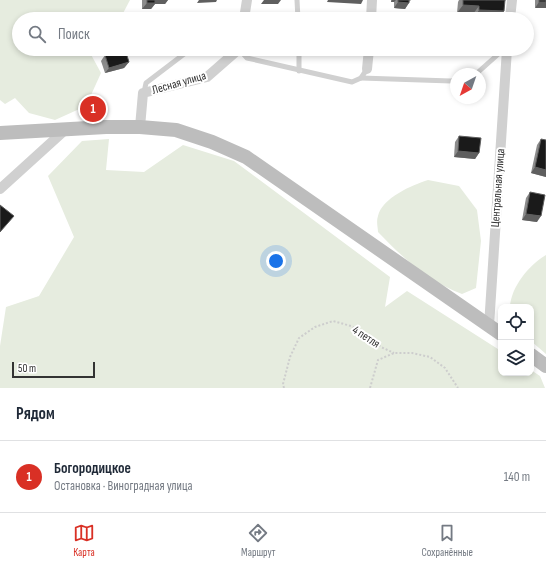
<!DOCTYPE html>
<html lang="ru">
<meta charset="utf-8">
<style>
:root{--surface:#fff;--page:#f2f2f3;--text:#1f2937;--muted:#747a83;--line:#e0e1e3;--accent:#d93025}
body{margin:0;font-family:"Sofia Sans Condensed",sans-serif;background:var(--page);color:var(--text)}
.controls{position:absolute;right:12px;bottom:12px;display:grid;overflow:hidden;border-radius:8px;box-shadow:0 2px 6px #0003}
.controls button{width:36px;height:36px;display:grid;place-items:center;padding:0;border:0;border-bottom:1px solid var(--line);background:var(--surface);color:var(--text);font:20px sans-serif}
.compass{position:absolute;left:450px;top:68px;width:36px;height:36px;border-radius:50%;background:var(--surface);box-shadow:0 2px 6px #0003;rotate:220deg}
.scale{position:absolute;left:12px;bottom:10px;width:83px;box-sizing:border-box;padding-left:4px;border:2px solid #333;border-top:0;font-size:11px;line-height:14px;white-space:nowrap;color:#333;-webkit-text-stroke:3px #fff;paint-order:stroke}
.you{position:absolute;left:276px;top:261px;width:14px;height:14px;margin:-10px;border:3px solid #fff;border-radius:50%;background:#1a73e8;box-shadow:0 0 0 6px #1a73e833}
.badge{display:grid;place-items:center;width:26px;height:26px;border-radius:50%;background:var(--accent);color:#fff;font-size:13px;font-weight:700}
.pin{position:absolute;translate:-50% -50%;border:2px solid #fff;box-shadow:0 1px 4px #0006}
.list{margin:0;padding:0;list-style:none}
h2{display:flex;justify-content:space-between;align-items:center;height:52px;margin:0;padding:0 16px;font-size:17px}
h2 small{font-size:13px;font-weight:400;color:var(--muted)}
.list li{display:grid;grid-template-columns:26px 1fr auto;gap:12px;align-items:center;box-sizing:border-box;height:72px;padding:0 16px;border-top:1px solid var(--line)}
.list b{display:block;font-size:15px;white-space:nowrap}
.list p{margin:0;font-size:13px;white-space:nowrap;color:var(--muted)}
.list em{font-size:13px;font-style:normal;color:var(--muted)}
.icon{flex:none;width:22px;height:22px;fill:none;stroke:currentColor;stroke-width:2;stroke-linecap:round;stroke-linejoin:round}
.map{position:relative;flex:none;width:546px;height:388px;overflow:hidden}
.search{position:absolute;background:var(--surface);box-shadow:0 2px 6px #0003;left:12px;right:12px;top:12px;height:44px;display:flex;align-items:center;gap:10px;box-sizing:border-box;padding:0 14px;border-radius:22px;color:var(--muted);font-size:15px}
.sheet{height:124px;background:var(--surface)}
nav{display:flex;justify-content:space-around;align-items:center;box-sizing:border-box;height:56px;border-top:1px solid var(--line);background:var(--surface);font-size:11px;color:var(--muted)}
nav a{display:grid;justify-items:center;gap:2px}
nav .on{color:var(--accent)}
.map>svg:first-child{display:block}
</style>
<div class="map">
<svg width="546" height="388" viewBox="0 0 546 388">
<rect width="100%" height="100%" fill="#fff"/>
<g fill="#e6ecdf">
<polygon points="0,0 130,0 120,19 19,19 19,49 88,49 101,73 86,106 55,120 29,113 15,98 5,104 0,100"/>
<polygon points="109,139 106,170 144,172 183,145 234,161 390,277 385,307 407,291 501,351 501,373 531,373 531,370 540,376 545,388 0,388 0,346 6,307 39,296 74,237 48,176 82,141"/>
<path d="M428,180L459,186L477,210L481,241L476,288L462,294C429,282 402,257 378,232C378,228 376,221 378,216C382,198 412,185 428,180Z"/>
<path d="M546,255V354L531,341V307H510C511,287 529,265 546,255Z"/>
</g>
<g fill="none" stroke-linecap="round" stroke-linejoin="round">
<g stroke="#cdcdcd" stroke-width="2" stroke-dasharray="2 2" stroke-linecap="butt">
<polyline points="284,388 283,384 290,357 299,338 315,327 333,321 351,326 368,336 381,347 394,353"/>
<polyline points="370,388 378,360 394,353 412,353 430,357 445,368 458,388"/>
</g>
<g stroke="#d0d0d0" stroke-width="5">
<polyline points="297,0 298,19"/>
<polyline points="239,49 247,58 352,82 361,78 367,69"/>
<polyline points="299,49 299,71"/>
<polyline points="476,74 504,49"/>
<polyline points="361,78 451,81 456,80"/>
<polyline points="144,92 146,83 188,51 189,49"/>
</g>
<g stroke="#d0d0d0" stroke-width="10">
<polyline points="244,19 247,0"/>
<polyline points="371,19 372,0"/>
<polyline points="510,19 512,0"/>
<polyline points="367,69 369,49"/>
<polyline points="140,127 143,93 207,77 239,49"/>
<polyline points="0,189 65,130"/>
<polyline points="489,326 507,49"/>
</g>
<g stroke="#bdbdbd" stroke-width="14">
<polyline points="0,133 106,127 140,127 176,130 212,142 246,157 501,334"/>
<polyline points="531,355 546,366"/>
</g>
</g>
<g fill="#8c8c8c">
<polygon points="142,0 168,0 165,4 155,4 151,9 142,9"/>
<polygon points="391,0 411,0 409,2 405,9 394,8 394,2 391,2"/>
<polygon points="459,0 506,0 504,2 504,11 499,19 473,19 473,14 457,13 458,2"/>
<polygon points="535,0 546,0 535,8"/>
<polygon points="105,55 129,62 124,68 105,73 101,61"/>
<polygon points="459,136 479,153 475,159 454,157 455,142"/>
<polygon points="541,139 546,177 531,173 537,145"/>
<polygon points="530,192 537,222 522,220 526,198"/>
</g>
<g fill="#5f5f5f">
<polygon points="154,0 168,0 165,4 155,4 151,9 142,9 147,3"/>
<polygon points="199,0 217,0 216,2 197,3"/>
<polygon points="264,0 281,0 278,4 261,4"/>
<polygon points="328,0 363,0 361,4 327,2"/>
<polygon points="392,0 396,0 394,2 391,2"/>
<polygon points="398,2 409,3 405,9 394,8"/>
<polygon points="539,2 546,2 546,8 535,8"/>
<polygon points="463,5 479,6 473,14 457,13"/>
<polygon points="479,10 504,11 499,19 473,19"/>
<polygon points="129,62 124,68 105,73 109,68"/>
<polygon points="458,151 479,153 475,159 454,157"/>
<polygon points="535,167 546,170 546,177 531,173"/>
<polygon points="526,214 541,216 537,222 522,220"/>
</g>
<g fill="#1a1a1a" stroke="#5f5f5f">
<rect x="147" y="0" width="8" height="3"/>
<polygon points="398,0 409,0 409,3 398,2"/>
<polygon points="463,0 505,0 504,11 479,10 479,6 463,5"/>
<rect x="539" y="0" width="7" height="2"/>
<polygon points="125,49 129,62 109,68 105,55"/>
<polygon points="459,136 481,138 479,153 458,151"/>
<polygon points="541,139 546,140 546,170 535,167"/>
<polygon points="530,192 545,195 541,216 526,214"/>
<polygon points="0,205 14,216 0,232"/>
</g>
<g text-anchor="middle" dominant-baseline="central" stroke-width="4" stroke-linejoin="round" paint-order="stroke">
<g font-size="12" fill="#333" stroke="#fff">
<text transform="translate(179 83) rotate(-16)">Лесная улица</text>
<text transform="translate(498 188) rotate(-86)">Центральная улица</text>
<text transform="translate(366 337) rotate(33)">4 петля</text>
</g>
</g>
</svg>
<div class="controls">
<button><svg class="icon" aria-label="locate" viewBox="0 0 24 24"><circle cx="12" cy="12" r="6"/><path d="M12 2v4M12 18v4M2 12h4M18 12h4"/></svg></button>
<button><svg class="icon" aria-label="layers" viewBox="0 0 24 24"><path d="M12 4l9 5-9 5-9-5zM3 14l9 5 9-5"/></svg></button>
</div>
<svg class="compass" viewBox="-18 -18 36 36"><path d="M0-13l5 13h-10z" fill="#e53935"/><path d="M0 13l5-13h-10z" fill="#747a83"/></svg>
<div class="scale">50 m</div>
<div class="you"></div>
<div class="pin badge" style="left:93px;top:109px">1</div>
<div class="search"><svg class="icon" aria-label="search" viewBox="0 0 24 24"><circle cx="10" cy="10" r="6"/><path d="M15 15l6 6"/></svg>Поиск</div>
</div>
<section class="sheet">
<h2>Рядом<small></small></h2>
<ul class="list">
<li><span class="badge">1</span><div><b>Богородицкое</b><p>Остановка · Виноградная улица</p></div><em>140 m</em></li>
</ul>
</section>
<nav>
<a class="on"><svg class="icon" aria-label="map" viewBox="0 0 24 24"><path d="M3 6l6-2 6 2 6-2v14l-6 2-6-2-6 2zM9 4v14M15 6v14"/></svg>Карта</a>
<a><svg class="icon" aria-label="directions" viewBox="0 0 24 24"><path d="M12 3l9 9-9 9-9-9zM9 14v-3h6M13 9l2 2-2 2"/></svg>Маршрут</a>
<a><svg class="icon" aria-label="saved" viewBox="0 0 24 24"><path d="M7 4h10v16l-5-4-5 4z"/></svg>Сохранённые</a>
</nav>
